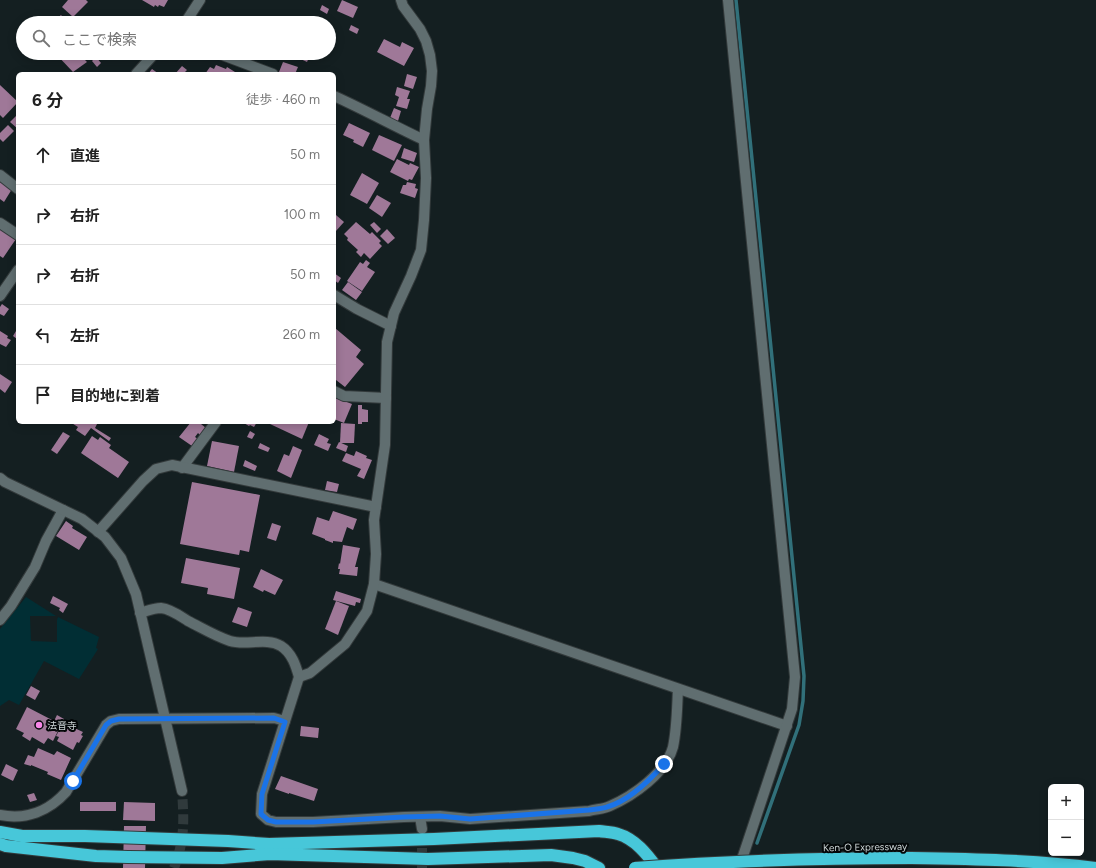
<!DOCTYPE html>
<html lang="ja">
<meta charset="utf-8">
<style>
:root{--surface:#fff;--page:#f2f2f2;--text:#222;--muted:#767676;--line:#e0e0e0}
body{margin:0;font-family:Figtree,"Noto Sans JP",sans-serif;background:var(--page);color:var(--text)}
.controls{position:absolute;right:12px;bottom:12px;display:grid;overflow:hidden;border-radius:6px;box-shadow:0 2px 10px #0003}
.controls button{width:36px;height:36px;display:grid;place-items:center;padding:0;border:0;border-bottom:1px solid var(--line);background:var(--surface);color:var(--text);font:20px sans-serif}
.stop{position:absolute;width:12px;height:12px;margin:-9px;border:3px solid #1a73e8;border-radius:50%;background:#fff}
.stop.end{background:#1a73e8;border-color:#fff;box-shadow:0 1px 4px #0008}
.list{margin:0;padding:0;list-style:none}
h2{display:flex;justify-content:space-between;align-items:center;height:52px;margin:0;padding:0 16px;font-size:17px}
h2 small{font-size:13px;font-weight:400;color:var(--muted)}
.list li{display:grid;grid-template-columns:26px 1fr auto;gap:12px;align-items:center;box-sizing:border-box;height:60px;padding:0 16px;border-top:1px solid var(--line)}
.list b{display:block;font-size:15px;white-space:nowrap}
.list em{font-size:13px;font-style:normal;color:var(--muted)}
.icon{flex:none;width:22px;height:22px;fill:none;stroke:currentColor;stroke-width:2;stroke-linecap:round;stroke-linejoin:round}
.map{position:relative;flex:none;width:1096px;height:868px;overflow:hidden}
.search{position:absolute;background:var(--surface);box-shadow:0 2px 10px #0003;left:16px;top:16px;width:320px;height:44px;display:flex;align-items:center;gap:10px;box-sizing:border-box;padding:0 14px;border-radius:22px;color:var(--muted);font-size:15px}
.panel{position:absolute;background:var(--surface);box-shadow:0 2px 10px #0003;left:16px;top:72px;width:320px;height:352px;border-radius:6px}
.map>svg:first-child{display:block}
</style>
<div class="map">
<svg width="1096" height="868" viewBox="0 0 1096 868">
<rect width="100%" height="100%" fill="#141f21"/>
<polygon fill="#012e34" points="26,597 56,616 30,616 31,641 57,642 57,620 58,617 99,637 96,648 98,649 79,679 44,661 19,705 9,700 0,706 0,629"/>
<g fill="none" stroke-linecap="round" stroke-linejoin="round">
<polyline stroke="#31707a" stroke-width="3.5" points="736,0 804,676 803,701 799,725 757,843"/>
</g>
<g fill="#9f7898">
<polygon points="68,0 86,0 88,2 73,17 62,7"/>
<polygon points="142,0 168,0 164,7 159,5 158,7 155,5 154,7"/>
<polygon points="342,0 358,7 353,18 337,11"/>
<polygon points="322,5 329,9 327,14 320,10"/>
<polygon points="61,15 68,23 58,23 55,20"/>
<polygon points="351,25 359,29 357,34 349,30"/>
<polygon points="384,39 400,47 402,42 414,48 404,66 377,52"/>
<polygon points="55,53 78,53 87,62 73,72"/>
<polygon points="288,53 311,53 307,62"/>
<polygon points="96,57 101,63 97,67 92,61"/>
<polygon points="283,62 298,67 295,74 285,74 279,72"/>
<polygon points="216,65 226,69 227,67 235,72 234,74 205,74 210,67 214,69"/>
<polygon points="182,66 187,70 183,74 175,74"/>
<polygon points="152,69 159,74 148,74"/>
<polygon points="407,74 417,77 413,89 404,86"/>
<polygon points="0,85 18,102 3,118 0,115"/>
<polygon points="397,87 410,91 407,99 410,99 407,109 396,106 399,97 395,95"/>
<polygon points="394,108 401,111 398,121 390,118"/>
<polygon points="18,114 18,129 10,122"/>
<polygon points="349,123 370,133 363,147 353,142 354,140 343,135"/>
<polygon points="8,125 14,131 3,142 0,139 0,133"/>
<polygon points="379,135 402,145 394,161 372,150"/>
<polygon points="404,148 417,153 414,162 401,158"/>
<polygon points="397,159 409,165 410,163 419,167 412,180 409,179 408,181 390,172"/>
<polygon points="362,173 379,183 367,204 350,195"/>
<polygon points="0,182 12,189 4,202 0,199"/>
<polygon points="407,182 416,184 415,188 418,189 415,198 400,193 403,185 406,185"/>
<polygon points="377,195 391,203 382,217 369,208"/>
<polygon points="336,215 344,222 336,231 334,229 334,217"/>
<polygon points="356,222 370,234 372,232 381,241 379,243 382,246 370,259 364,253 361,257 356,252 358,250 347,240 348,238 344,234"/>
<polygon points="374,222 381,229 377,233 370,225"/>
<polygon points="0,227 16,239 3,258 0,256"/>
<polygon points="387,229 395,238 388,244 380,236"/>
<polygon points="366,260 370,263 367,267 375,272 362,291 347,281 360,262 363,264"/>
<polygon points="334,273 341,278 338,283 334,280"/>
<polygon points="348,282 362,292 356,300 342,290"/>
<polygon points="2,304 9,309 4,316 0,314 0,307"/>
<polygon points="335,328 361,350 356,357 364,364 345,387 336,380 334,382"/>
<polygon points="0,331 8,336 7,338 11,340 6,347 0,344"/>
<polygon points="16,331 18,332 18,337 17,339 13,336"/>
<polygon points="0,374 12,382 5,393 0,389"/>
<polygon points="334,397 352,404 344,423 334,419"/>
<polygon points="358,405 362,405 362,409 368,410 368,422 362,422 362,424 358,424"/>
<polygon points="70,422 98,422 95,428 111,438 109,441 91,428 85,436 76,430 78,427"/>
<polygon points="191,422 200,422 202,423 201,424 206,428 200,435 198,433 195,437 198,439 192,446 179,437"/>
<polygon points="242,422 257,422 254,427 250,425 249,426"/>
<polygon points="271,422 309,422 302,439 270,424"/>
<polygon points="341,423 355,424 354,443 340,443"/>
<polygon points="250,431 255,434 252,439 247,437"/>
<polygon points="63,432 70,436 57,454 51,450"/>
<polygon points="319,434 329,439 327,443 331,444 328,451 314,445"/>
<polygon points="92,436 98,440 100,437 111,445 109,448 129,462 118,478 81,453"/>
<polygon points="212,441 239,446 234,472 207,466"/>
<polygon points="339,442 348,446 346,452 336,448"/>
<polygon points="260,443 270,448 268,452 258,448"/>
<polygon points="293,446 302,450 291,478 277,471 284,454 289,456"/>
<polygon points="356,451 367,456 366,458 372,460 364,479 357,476 361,469 342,461 346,453 354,456"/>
<polygon points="245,460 257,466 255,471 243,466"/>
<polygon points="327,481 339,484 337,492 325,490"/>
<polygon points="192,482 260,495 249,552 240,550 239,555 180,544"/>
<polygon points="333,511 357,519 353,530 347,527 342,542 333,541 333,543 325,540 325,539 312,534 317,517 329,521"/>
<polygon points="66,521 73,526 72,528 87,537 79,550 56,536"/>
<polygon points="272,523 281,526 276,541 267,538"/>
<polygon points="343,545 360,548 355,567 358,567 357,576 339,574 340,569 338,569 339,563 340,564"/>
<polygon points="186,558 240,568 234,599 207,594 208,588 181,583"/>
<polygon points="261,569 283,580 275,595 264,590 263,592 253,587"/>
<polygon points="336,591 361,599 360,603 356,602 355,606 333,600"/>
<polygon points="53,596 68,604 63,613 59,610 60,608 50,603"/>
<polygon points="336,601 349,606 338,635 325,629"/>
<polygon points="238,607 252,612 247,627 232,622"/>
<polygon points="31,686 40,691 35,700 26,695"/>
<polygon points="27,707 54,721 57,715 64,719 53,741 48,738 44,744 32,737 30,741 22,736 24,733 16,729"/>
<polygon points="64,725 69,728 70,726 83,732 81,735 83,736 79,743 77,742 73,750 57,741 59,737 56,736 61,727 62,728"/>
<polygon points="301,726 319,728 318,738 300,736"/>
<polygon points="38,748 54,755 57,751 71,758 61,780 47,774 48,772 31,765 31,766 24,764 28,755 34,757"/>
<polygon points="6,764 18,770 13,781 1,775"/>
<polygon points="281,776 318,789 314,801 289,793 289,794 275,789"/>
<polygon points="34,793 37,800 30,802 27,795"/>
<rect x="80" y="802" width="36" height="9"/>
<polygon points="124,802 155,803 155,821 123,820"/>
<polygon points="124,826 146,826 145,868 123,868"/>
</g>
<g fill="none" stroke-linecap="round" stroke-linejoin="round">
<polyline stroke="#303a3c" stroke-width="10" stroke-dasharray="10 5" stroke-linecap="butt" points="422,833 422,868"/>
<path stroke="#303a3c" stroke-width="10" stroke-dasharray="10 5" stroke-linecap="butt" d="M174,868C185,839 184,821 182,791"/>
<defs>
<g id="minor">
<polyline points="185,23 200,0"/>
<polyline points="217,53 273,74"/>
<polyline points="136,74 155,53"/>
<path d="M334,96C365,110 394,126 424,140"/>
<polyline points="0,175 18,189"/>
<polyline points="0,223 18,235"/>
<polyline points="334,295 357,309 391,326"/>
<polyline points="0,296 18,270"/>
<polyline points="334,391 344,396 386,398"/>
<polyline points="182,468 216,422"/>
<polyline points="98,532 143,481 156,469 172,465 376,507"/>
<polyline points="374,584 787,726"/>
<path d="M140,613C147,611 153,608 161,608C171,609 180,616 188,621C202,628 215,636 230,641C246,646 266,637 281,646C292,653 296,666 299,677L262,794L261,814L268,820L276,822H313L404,817L440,816L470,819L589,811C596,809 604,809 610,806C633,796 666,773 673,747C677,728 677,708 678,689"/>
<polyline points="0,620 11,606 35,567 46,541 63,510"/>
<polyline points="299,677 310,673 345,644 367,611 374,584 376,554 374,520 385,445 387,342 394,313 411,276 421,250 424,220 426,178 424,140 427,109 431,86 432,71 430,55 426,41 420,29 403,6 401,0"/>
<path d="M0,815C26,820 49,811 66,792L106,725L111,721L119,719L274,718L285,721"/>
<polyline points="420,817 422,829"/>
</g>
<g id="tertiary">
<polyline points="728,0 795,677 792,709 739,868"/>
<polyline points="0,478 5,482 82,519 105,537 121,558 136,594 182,791"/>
</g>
<g id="motorway">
<path d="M0,832L22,836H85L228,841L269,844L434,839L599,831C605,832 612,832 618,834C635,839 647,854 657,868"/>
<polyline points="0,844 6,846 96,856 128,857 222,858 270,854 428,859 551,855 573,858 585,861 599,868"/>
</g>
</defs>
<use href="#minor" stroke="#333a3b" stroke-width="12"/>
<use href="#tertiary" stroke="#333a3b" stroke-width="12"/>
<use href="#motorway" stroke="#333a3b" stroke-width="14"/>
<use href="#minor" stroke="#606e70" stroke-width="10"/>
<use href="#tertiary" stroke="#606e70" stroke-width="10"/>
<use href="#motorway" stroke="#47c7d9" stroke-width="12"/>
<defs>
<path id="motorway-bridge" d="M635,868C727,861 819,858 911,858C973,859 1035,860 1096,868"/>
</defs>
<use href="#motorway-bridge" stroke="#333a3b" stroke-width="14" stroke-linecap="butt"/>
<use href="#motorway-bridge" stroke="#47c7d9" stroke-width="12"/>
</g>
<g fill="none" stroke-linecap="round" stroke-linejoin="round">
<path stroke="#1a73e8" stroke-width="5" d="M73,781L106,725L111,721L119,719L274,718L285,722L262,794L261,814L268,820L276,822H313L404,817L440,816L470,819L589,810C595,809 602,809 607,807C628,801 650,780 664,764"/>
</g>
<circle fill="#f987e8" stroke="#040809" stroke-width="1.5" cx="39" cy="725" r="4"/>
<g text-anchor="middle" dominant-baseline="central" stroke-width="4" stroke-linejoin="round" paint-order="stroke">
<g font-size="10" fill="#cdd5d6" stroke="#040809" text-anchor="start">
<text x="47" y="725">法音寺</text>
</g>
<g font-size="10" fill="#cdd5d6" stroke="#040809">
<text transform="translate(865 847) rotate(-1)">Ken-O Expressway</text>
</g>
</g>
</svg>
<div class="controls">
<button>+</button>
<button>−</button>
</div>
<div class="stop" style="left:73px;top:781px"></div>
<div class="stop end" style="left:664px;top:764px"></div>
<div class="search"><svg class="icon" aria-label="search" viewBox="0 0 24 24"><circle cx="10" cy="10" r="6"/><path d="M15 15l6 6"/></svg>ここで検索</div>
<section class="panel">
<h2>6 分<small>徒歩 · 460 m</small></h2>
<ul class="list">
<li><svg class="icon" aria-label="ahead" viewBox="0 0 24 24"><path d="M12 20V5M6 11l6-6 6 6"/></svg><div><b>直進</b></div><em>50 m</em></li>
<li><svg class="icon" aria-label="right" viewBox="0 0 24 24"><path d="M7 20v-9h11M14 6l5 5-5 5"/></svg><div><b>右折</b></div><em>100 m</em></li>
<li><svg class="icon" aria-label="right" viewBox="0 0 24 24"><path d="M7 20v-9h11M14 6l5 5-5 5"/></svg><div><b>右折</b></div><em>50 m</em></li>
<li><svg class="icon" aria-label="left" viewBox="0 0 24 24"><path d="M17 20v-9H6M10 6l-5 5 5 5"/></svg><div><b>左折</b></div><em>260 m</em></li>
<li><svg class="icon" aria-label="arrive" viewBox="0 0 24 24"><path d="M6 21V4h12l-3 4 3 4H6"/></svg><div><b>目的地に到着</b></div></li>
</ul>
</section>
</div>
